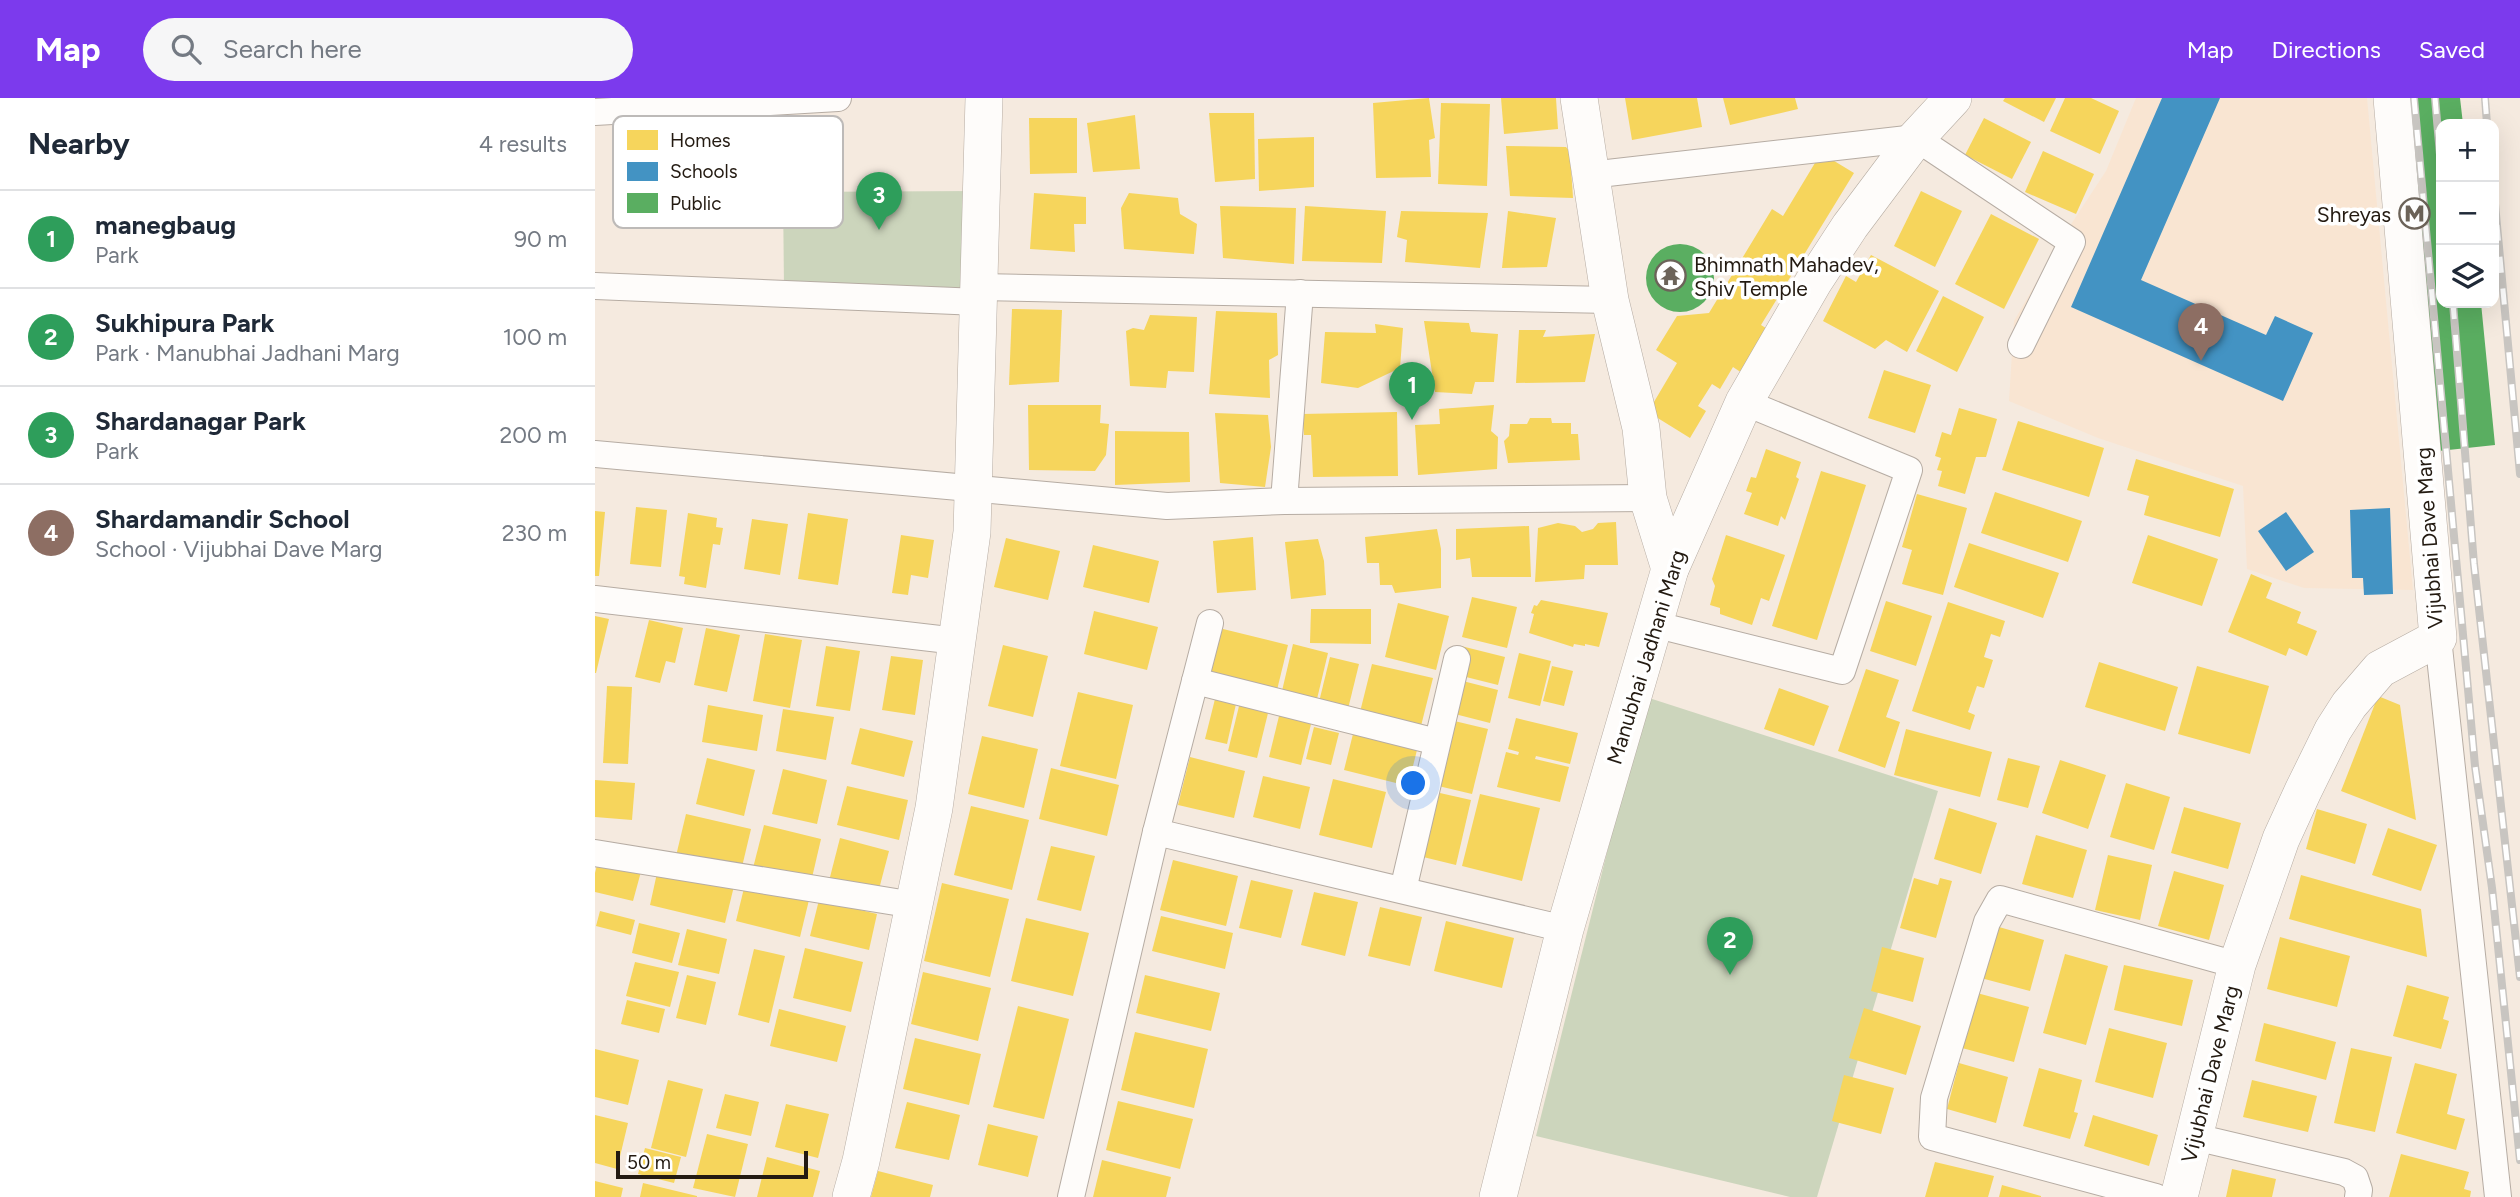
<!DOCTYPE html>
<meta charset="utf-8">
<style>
:root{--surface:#fff;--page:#f6f6f7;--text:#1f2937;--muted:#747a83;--line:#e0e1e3;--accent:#7c3aed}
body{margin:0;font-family:Figtree,sans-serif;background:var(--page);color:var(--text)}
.controls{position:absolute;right:21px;top:21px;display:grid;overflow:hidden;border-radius:14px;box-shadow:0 7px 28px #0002}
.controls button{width:63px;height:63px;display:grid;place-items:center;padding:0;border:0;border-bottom:2px solid var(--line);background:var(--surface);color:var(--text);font:35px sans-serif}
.scale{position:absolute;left:21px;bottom:18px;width:192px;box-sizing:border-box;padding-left:7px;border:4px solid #231a11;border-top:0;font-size:19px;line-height:24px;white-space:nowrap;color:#231a11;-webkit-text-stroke:5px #fff;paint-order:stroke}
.you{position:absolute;left:819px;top:686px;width:24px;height:24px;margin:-18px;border:5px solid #fff;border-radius:50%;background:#1a73e8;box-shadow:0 0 0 10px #1a73e833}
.badge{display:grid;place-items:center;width:46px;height:46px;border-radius:50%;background:var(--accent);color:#fff;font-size:23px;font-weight:700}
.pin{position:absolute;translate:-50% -58px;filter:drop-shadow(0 2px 4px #0008)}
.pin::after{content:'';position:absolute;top:37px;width:24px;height:21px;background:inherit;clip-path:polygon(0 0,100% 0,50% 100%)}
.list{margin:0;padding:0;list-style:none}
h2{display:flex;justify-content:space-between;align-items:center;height:91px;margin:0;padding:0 28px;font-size:30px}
h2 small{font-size:23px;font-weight:400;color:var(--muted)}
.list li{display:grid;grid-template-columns:46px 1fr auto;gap:21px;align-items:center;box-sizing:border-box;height:98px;padding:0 28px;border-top:2px solid var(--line)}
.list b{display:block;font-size:26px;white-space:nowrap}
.list p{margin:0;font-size:23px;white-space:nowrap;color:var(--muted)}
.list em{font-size:23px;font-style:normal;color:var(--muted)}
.icon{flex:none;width:38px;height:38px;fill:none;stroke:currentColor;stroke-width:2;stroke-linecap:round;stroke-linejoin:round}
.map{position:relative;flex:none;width:1925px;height:1099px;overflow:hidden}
header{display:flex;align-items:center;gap:42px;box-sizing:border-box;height:98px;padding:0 35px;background:var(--accent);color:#fff}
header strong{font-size:33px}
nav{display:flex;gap:38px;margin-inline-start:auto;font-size:24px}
.search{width:490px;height:63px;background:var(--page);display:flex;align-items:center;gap:18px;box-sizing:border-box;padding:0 24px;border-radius:38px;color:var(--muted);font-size:26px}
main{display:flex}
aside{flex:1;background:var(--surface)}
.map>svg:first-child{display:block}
</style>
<header>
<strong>Map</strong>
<div class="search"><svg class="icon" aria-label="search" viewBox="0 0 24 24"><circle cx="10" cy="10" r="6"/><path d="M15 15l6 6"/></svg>Search here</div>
<nav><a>Map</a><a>Directions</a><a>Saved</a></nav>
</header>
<main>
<aside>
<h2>Nearby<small>4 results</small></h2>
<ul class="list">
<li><span class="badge" style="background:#2e9e5b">1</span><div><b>manegbaug</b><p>Park</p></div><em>90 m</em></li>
<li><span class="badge" style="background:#2e9e5b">2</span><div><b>Sukhipura Park</b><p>Park · Manubhai Jadhani Marg</p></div><em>100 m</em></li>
<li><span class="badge" style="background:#2e9e5b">3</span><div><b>Shardanagar Park</b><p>Park</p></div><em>200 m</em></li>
<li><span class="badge" style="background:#8d6e63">4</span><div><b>Shardamandir School</b><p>School · Vijubhai Dave Marg</p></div><em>230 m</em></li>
</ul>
</aside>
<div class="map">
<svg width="1925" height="1099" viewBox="0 0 1925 1099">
<rect width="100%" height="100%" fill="#f5eadf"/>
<polygon fill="#f9e5d2" points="1541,0 1772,0 1818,492 1709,490 1652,471 1648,388 1503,340 1414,303 1419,223 1467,140 1511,73"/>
<g fill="#ccd5bc">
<polygon points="381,93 377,193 189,190 188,94"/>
<polygon points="1051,599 1343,693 1222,1099 1195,1099 941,1038"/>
</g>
<g fill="#f6d55c">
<polygon points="834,0 840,40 834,42 836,79 781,80 778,5"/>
<polygon points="906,0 961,0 963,31 909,36"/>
<polygon points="1030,0 1102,0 1107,29 1037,42"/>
<polygon points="1128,0 1200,0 1203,11 1135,27"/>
<polygon points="1410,0 1461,0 1449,24 1408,3"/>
<polygon points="1470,0 1496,0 1524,13 1505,56 1455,33"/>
<polygon points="846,5 895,6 892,88 843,86"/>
<polygon points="614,15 659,15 660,81 620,84"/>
<polygon points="540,17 545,71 498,74 492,25"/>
<polygon points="434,20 482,20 482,75 435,76"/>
<polygon points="1389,20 1436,44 1417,81 1370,57"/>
<polygon points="719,39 719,89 664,93 663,41"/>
<polygon points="911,48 971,49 975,54 978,100 915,98"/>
<polygon points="1448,53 1499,76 1481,116 1430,94"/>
<polygon points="1226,55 1259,75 1166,227 1174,232 1147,275 1138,269 1125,291 1117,286 1103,308 1111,313 1095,340 1053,314 1082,265 1061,252 1082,218 1114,215 1177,111 1188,118"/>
<polygon points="1326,93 1367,113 1340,169 1299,148"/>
<polygon points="439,95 491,99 491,126 479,126 480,154 435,151"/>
<polygon points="534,95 583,100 585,116 602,126 599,156 529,151 526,110"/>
<polygon points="625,108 701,110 699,166 628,160"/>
<polygon points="710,108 791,113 787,165 707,163"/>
<polygon points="806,113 893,115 885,170 810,164 812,142 802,139"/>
<polygon points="913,113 961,120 952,169 907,170"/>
<polygon points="1396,116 1444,141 1409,211 1360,186"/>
<polygon points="1276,157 1344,193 1312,254 1291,242 1280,251 1228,223 1251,178 1261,184"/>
<polygon points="1348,198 1389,219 1362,274 1321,253"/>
<polygon points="417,211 467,212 464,284 414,287"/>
<polygon points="621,213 682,215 683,257 674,262 675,300 614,296"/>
<polygon points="555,217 602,219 599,274 573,273 571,290 535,288 531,233 538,230 549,232"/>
<polygon points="829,223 874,225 876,234 903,236 899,284 880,284 877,296 840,294"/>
<polygon points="780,226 808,230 805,270 763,290 726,285 730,234 781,235"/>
<polygon points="924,232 951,232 948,239 1000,236 990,284 921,285"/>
<polygon points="1289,272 1336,287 1320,335 1273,320"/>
<polygon points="433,307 506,307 505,325 514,326 511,357 500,373 434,372"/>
<polygon points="899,307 896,333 903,339 902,371 823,377 820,327 845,326 844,311"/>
<polygon points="1364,310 1402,321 1391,359 1381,359 1370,396 1343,388 1347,373 1342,372 1346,360 1340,358 1347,334 1356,337"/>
<polygon points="802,314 803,378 718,379 716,337 709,337 707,316"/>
<polygon points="620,315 673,317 676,349 670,389 625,385"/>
<polygon points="935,320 956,320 957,325 976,325 976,336 983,336 985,362 913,365 909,343 914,338 915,326 932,326"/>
<polygon points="1423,323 1509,350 1494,399 1407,372"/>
<polygon points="520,333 594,334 595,384 520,387"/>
<polygon points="1171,351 1206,364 1201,379 1204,381 1190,422 1186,418 1183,428 1149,416 1157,395 1151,393 1156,379 1161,380"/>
<polygon points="1541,361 1639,391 1625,439 1549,417 1554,398 1532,392"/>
<polygon points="1226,373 1271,387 1222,542 1177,528"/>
<polygon points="1400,394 1487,423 1473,464 1386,435"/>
<polygon points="1322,396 1372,410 1348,497 1307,486 1317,452 1307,449"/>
<polygon points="41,409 72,412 66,469 35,466"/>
<polygon points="0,413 10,414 4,478 0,478"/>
<polygon points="93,415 122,420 121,429 128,430 125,447 118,446 111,490 89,486 90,479 84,478"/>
<polygon points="213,415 253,421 243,487 203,481"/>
<polygon points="157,421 193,426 185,477 149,471"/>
<polygon points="1021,424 1023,467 990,467 989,481 940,484 943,430 963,425 980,428 987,434 998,431 1003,425"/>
<polygon points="934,428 936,479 877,479 875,460 861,462 861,431"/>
<polygon points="842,431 846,451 846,490 800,495 797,487 785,487 784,465 772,465 770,439"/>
<polygon points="306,437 339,442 333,480 316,477 313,497 297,495"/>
<polygon points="1131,437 1190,457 1174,503 1166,500 1157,527 1125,516 1125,510 1115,507 1120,488 1117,481"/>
<polygon points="1553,437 1623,461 1607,508 1537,485"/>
<polygon points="658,439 661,492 622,495 618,443"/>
<polygon points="411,440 465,453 453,502 399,489"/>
<polygon points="723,441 729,463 731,497 696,501 690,444"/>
<polygon points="1374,445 1464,475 1448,520 1359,489"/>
<polygon points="498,447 564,463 554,505 488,489"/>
<polygon points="1656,476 1677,485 1671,500 1706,514 1702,525 1722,533 1712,558 1694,550 1691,558 1633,534"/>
<polygon points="877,499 922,509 912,550 867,539"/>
<polygon points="946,502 1013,515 1004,549 990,546 990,548 979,546 978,549 934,535 939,516 936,515 939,507 942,508"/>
<polygon points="1291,503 1337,518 1321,568 1275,553"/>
<polygon points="1353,504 1410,523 1405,539 1396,536 1389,559 1398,562 1389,590 1382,588 1373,614 1380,617 1375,632 1317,613"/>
<polygon points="803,505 854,518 841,572 790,559"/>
<polygon points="716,511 776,511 776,546 715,545"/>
<polygon points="499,513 563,529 552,572 489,556"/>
<polygon points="0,518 14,521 1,575 0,575"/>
<polygon points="54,522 88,530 80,565 71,563 65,585 40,579"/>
<polygon points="111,530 145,537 132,594 99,587"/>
<polygon points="624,530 693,547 682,592 613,575"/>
<polygon points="170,536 207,542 195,610 158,603"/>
<polygon points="698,546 733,555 722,601 687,593"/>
<polygon points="408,547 453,558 438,619 393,608"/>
<polygon points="231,548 265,553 255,613 221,608"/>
<polygon points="866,548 910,559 903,587 859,576"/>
<polygon points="924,555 956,563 945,608 913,600"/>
<polygon points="296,558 328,562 320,617 287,612"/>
<polygon points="735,559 764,566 753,611 724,604"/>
<polygon points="1504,564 1583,589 1570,633 1490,609"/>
<polygon points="777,566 838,580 826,628 765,614"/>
<polygon points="957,568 978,573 969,608 948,603"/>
<polygon points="1602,568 1674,588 1655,656 1583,636"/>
<polygon points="1271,571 1304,582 1291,619 1305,624 1290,670 1243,653"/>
<polygon points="860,581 903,592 895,625 852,614"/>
<polygon points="12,588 37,589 33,666 8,665"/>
<polygon points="1184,590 1234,608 1219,648 1169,631"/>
<polygon points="483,594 538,607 521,681 465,668"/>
<polygon points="1783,598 1805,607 1821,722 1746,693"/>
<polygon points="620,601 641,606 632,646 610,641"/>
<polygon points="645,604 674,611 662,660 633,653"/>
<polygon points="113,607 168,617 162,653 107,644"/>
<polygon points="188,611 239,619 231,662 181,653"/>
<polygon points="685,614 717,622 706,667 674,659"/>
<polygon points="921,620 983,635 975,666 941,658 940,661 974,669 965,704 902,689 911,654 923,657 924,654 913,651"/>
<polygon points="851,621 893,631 877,696 835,686"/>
<polygon points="719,629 744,635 736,667 711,661"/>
<polygon points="265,630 318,643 309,679 256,666"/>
<polygon points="1311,631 1397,654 1385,699 1299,677"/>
<polygon points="759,632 823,648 813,688 749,672"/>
<polygon points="387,638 443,651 429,710 373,696"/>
<polygon points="595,659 650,673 639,720 583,707"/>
<polygon points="112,660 160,672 149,718 101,706"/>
<polygon points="1413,660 1445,668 1433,710 1402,702"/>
<polygon points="1465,662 1511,677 1493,731 1447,715"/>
<polygon points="456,670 524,687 512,738 444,721"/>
<polygon points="188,671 232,682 222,726 177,716"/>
<polygon points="668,678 715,689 705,731 658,719"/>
<polygon points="738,681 791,694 777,750 724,737"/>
<polygon points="0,682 40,685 37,722 0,719"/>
<polygon points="1531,685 1575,699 1559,752 1515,739"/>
<polygon points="252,688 313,702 304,742 242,727"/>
<polygon points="836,693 876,702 861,767 820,757"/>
<polygon points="885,696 945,710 927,783 867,768"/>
<polygon points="376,708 434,722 417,792 359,777"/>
<polygon points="1589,709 1646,725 1633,771 1576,755"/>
<polygon points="1354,710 1402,725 1386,776 1339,761"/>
<polygon points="1722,711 1772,726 1760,766 1711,751"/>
<polygon points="91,716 156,731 146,773 81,758"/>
<polygon points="169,727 226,741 216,784 158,770"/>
<polygon points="1793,730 1842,747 1826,793 1777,777"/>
<polygon points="1441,737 1492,752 1478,800 1427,786"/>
<polygon points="245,740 294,753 283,795 234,783"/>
<polygon points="456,748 500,758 486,813 442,802"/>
<polygon points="1513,757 1557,767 1545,822 1500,812"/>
<polygon points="4,759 47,770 38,803 0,794 0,775"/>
<polygon points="578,762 643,778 631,828 565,812"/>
<polygon points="64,766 140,784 130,825 55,807"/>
<polygon points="1579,773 1629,787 1614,842 1563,828"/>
<polygon points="1706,777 1826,811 1832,859 1694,821"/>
<polygon points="1319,780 1343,787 1345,780 1357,783 1341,840 1305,830"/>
<polygon points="656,782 698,792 686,840 644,830"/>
<polygon points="347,785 414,801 395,879 329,863"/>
<polygon points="150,786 214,802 205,839 141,823"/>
<polygon points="719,794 763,804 750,858 706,847"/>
<polygon points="224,802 282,816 274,852 215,838"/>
<polygon points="785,809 827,819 815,868 773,858"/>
<polygon points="5,813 40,822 36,837 1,828"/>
<polygon points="566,818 638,835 630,871 557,853"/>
<polygon points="431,820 494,835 478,898 416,883"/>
<polygon points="851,823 919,840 907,890 839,873"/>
<polygon points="44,825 85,835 77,865 37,855"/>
<polygon points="1397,827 1449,842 1435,893 1382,879"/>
<polygon points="92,831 132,841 124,876 83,867"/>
<polygon points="1685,839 1755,858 1742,909 1672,891"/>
<polygon points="1287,849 1329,860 1318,904 1276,893"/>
<polygon points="210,850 268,864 256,914 198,900"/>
<polygon points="159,851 190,858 174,925 143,917"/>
<polygon points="1470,856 1513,868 1491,947 1448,935"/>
<polygon points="40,864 84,874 75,909 31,898"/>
<polygon points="1529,867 1598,882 1587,928 1519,912"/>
<polygon points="328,874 396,890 383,943 316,926"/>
<polygon points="92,877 121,884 111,927 81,920"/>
<polygon points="550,877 625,895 616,933 541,915"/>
<polygon points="1812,887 1854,899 1848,921 1854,923 1846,951 1798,938"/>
<polygon points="1382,895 1434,909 1419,964 1367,950"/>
<polygon points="32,902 70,911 64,935 26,926"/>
<polygon points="423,908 474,921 449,1021 398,1009"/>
<polygon points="1269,910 1326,928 1311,977 1254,960"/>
<polygon points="184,911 251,928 242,964 175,948"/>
<polygon points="1669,925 1741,944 1731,982 1660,963"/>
<polygon points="1514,930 1572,945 1558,1000 1500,984"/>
<polygon points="540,934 613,951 599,1010 526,992"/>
<polygon points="320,940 386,956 374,1007 308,991"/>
<polygon points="1756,950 1797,959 1780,1034 1739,1025"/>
<polygon points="0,951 44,962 33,1007 0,999"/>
<polygon points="1364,965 1413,979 1401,1025 1352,1011"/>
<polygon points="1820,965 1862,976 1852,1016 1870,1021 1861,1052 1801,1035"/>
<polygon points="1444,970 1487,982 1479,1014 1483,1015 1475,1041 1428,1028"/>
<polygon points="1249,977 1299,990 1286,1036 1237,1023"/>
<polygon points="73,982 108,991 91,1059 56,1050"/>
<polygon points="1657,982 1722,998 1713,1034 1648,1019"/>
<polygon points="130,996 164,1004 156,1038 121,1030"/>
<polygon points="523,1003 598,1021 585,1071 511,1052"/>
<polygon points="312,1004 365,1017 354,1062 300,1050"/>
<polygon points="191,1006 234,1016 223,1060 180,1049"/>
<polygon points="0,1017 33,1025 22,1071 0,1065"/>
<polygon points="1498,1017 1563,1037 1554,1068 1489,1048"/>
<polygon points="393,1026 443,1038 433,1079 383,1067"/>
<polygon points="112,1036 153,1046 140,1099 98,1090"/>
<polygon points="50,1050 86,1059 79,1085 43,1076"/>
<polygon points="1806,1056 1874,1074 1869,1091 1876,1093 1875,1099 1794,1099"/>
<polygon points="172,1059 225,1073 218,1099 162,1099"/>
<polygon points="507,1062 576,1079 571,1099 498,1099"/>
<polygon points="1340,1064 1399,1078 1393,1099 1330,1099"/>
<polygon points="1637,1071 1681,1081 1677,1099 1631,1099"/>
<polygon points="283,1073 338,1087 335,1099 276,1099"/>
<polygon points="0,1083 28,1090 26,1099 0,1099"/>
<polygon points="48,1085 102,1098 102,1099 45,1099"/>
<polygon points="1407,1087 1446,1098 1446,1099 1404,1099"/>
</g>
<g fill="#4393c3">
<polygon points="1567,0 1625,0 1546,182 1671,237 1680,218 1718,235 1688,303 1476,209"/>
<polygon points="1795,410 1798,496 1769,497 1768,480 1757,480 1755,412"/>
<polygon points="1691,414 1719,454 1691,473 1663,433"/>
</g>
<g fill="#5aae61">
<polygon points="1780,0 1865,0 1868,26 1846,26 1846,205 1886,205 1900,347 1816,356"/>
<circle cx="1085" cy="180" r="34"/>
</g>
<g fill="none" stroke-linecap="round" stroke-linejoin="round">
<defs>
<g id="street">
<polyline points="0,14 243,0"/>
<polyline points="995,77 1321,40 1477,144 1426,247"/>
<polyline points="0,188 384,204"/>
<polyline points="384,189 1015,202"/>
<polyline points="0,356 572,408 689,403 1053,400"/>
<polyline points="689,403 705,195"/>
<polyline points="0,501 362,543"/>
<polyline points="1058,526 1247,573 1314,372 1149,304"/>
<polyline points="1843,540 1903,1099"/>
<polyline points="600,583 842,644"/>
<polyline points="561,734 970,831"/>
<polyline points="0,755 319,807"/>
<polyline points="808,792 862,561"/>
<polyline points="1600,1039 1749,1074 1760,1080 1764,1092 1763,1099"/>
<polyline points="476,1099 561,734 615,525"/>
<polyline points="1561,1099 1337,1039 1339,1000 1392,824 1405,801 1642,867"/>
</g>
<g id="secondary">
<polyline points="984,0 1015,202 1046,330 1053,400 1075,471"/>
<polyline points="256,1099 266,1063 339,710 377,434 389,0"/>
<polyline points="903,1099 970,831 1075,471 1149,304 1219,183 1255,128 1321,40 1358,0"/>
<polyline points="1584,1099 1642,867 1686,741 1708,693 1738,632 1754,607 1785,571 1843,540 1797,0"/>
</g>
</defs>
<use href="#street" stroke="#b6aca3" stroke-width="28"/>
<use href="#secondary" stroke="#b6aca3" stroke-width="38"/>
<use href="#street" stroke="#fefcfa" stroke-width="26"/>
<use href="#secondary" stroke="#fefcfa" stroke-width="37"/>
<defs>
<g id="rail">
<polyline points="1819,0 1880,668 1897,790 1925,1062"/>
<polyline points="1840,0 1846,68"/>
<polyline points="1890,0 1892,26"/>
<polyline points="1899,95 1925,376"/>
<polyline points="1858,205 1879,466 1925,879"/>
</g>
</defs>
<use href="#rail" stroke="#c8c5c1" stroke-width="8"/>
<use href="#rail" stroke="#fff" stroke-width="5" stroke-dasharray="16" stroke-linecap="butt"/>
</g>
<defs>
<symbol id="metro-ring" viewBox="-11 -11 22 22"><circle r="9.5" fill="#fff" stroke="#6c6359" stroke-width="1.5"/><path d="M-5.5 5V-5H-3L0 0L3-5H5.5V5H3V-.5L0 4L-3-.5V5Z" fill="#6c6359"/></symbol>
<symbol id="temple-ring" viewBox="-11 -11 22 22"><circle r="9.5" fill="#fff" stroke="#6c6359" stroke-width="1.5"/><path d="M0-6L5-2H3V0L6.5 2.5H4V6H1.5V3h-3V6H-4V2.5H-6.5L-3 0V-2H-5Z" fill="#6c6359"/></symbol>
</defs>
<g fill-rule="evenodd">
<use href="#metro-ring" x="1802" y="98" width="35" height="35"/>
<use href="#temple-ring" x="1058" y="160" width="35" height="35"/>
</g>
<g text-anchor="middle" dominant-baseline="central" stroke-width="7" stroke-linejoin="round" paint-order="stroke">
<g font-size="21" fill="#231a11" stroke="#fff" text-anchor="end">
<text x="1796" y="116">Shreyas</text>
<text x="1099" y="166" text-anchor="start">Bhimnath Mahadev,<tspan x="1099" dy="24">Shiv Temple</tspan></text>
</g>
<g font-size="21" fill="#231a11" stroke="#fff">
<text transform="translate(1834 440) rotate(-94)">Vijubhai Dave Marg</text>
<text transform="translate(1051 559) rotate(-73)">Manubhai Jadhani Marg</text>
<text transform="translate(1615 976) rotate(-76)">Vijubhai Dave Marg</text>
</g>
</g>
<rect x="18" y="18" width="230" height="112" rx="10" fill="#fff" stroke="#bdbab8" stroke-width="2"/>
<rect x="32" y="32" width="31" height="20" fill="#f6d55c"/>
<rect x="32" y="64" width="31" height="19" fill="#4393c3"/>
<rect x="32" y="95" width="31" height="20" fill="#5aae61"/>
<g font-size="19" fill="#231a11">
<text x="75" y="49">Homes</text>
<text x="75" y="80">Schools</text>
<text x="75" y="112">Public</text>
</g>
</svg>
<div class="controls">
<button>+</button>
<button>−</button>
<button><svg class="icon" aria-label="layers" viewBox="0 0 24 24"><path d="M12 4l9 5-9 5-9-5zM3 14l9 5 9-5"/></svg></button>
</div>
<div class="scale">50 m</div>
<div class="you"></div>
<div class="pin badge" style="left:817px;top:322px;background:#2e9e5b">1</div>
<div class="pin badge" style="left:1135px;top:877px;background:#2e9e5b">2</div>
<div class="pin badge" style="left:284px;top:132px;background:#2e9e5b">3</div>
<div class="pin badge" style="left:1606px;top:263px;background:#8d6e63">4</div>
</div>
</main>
